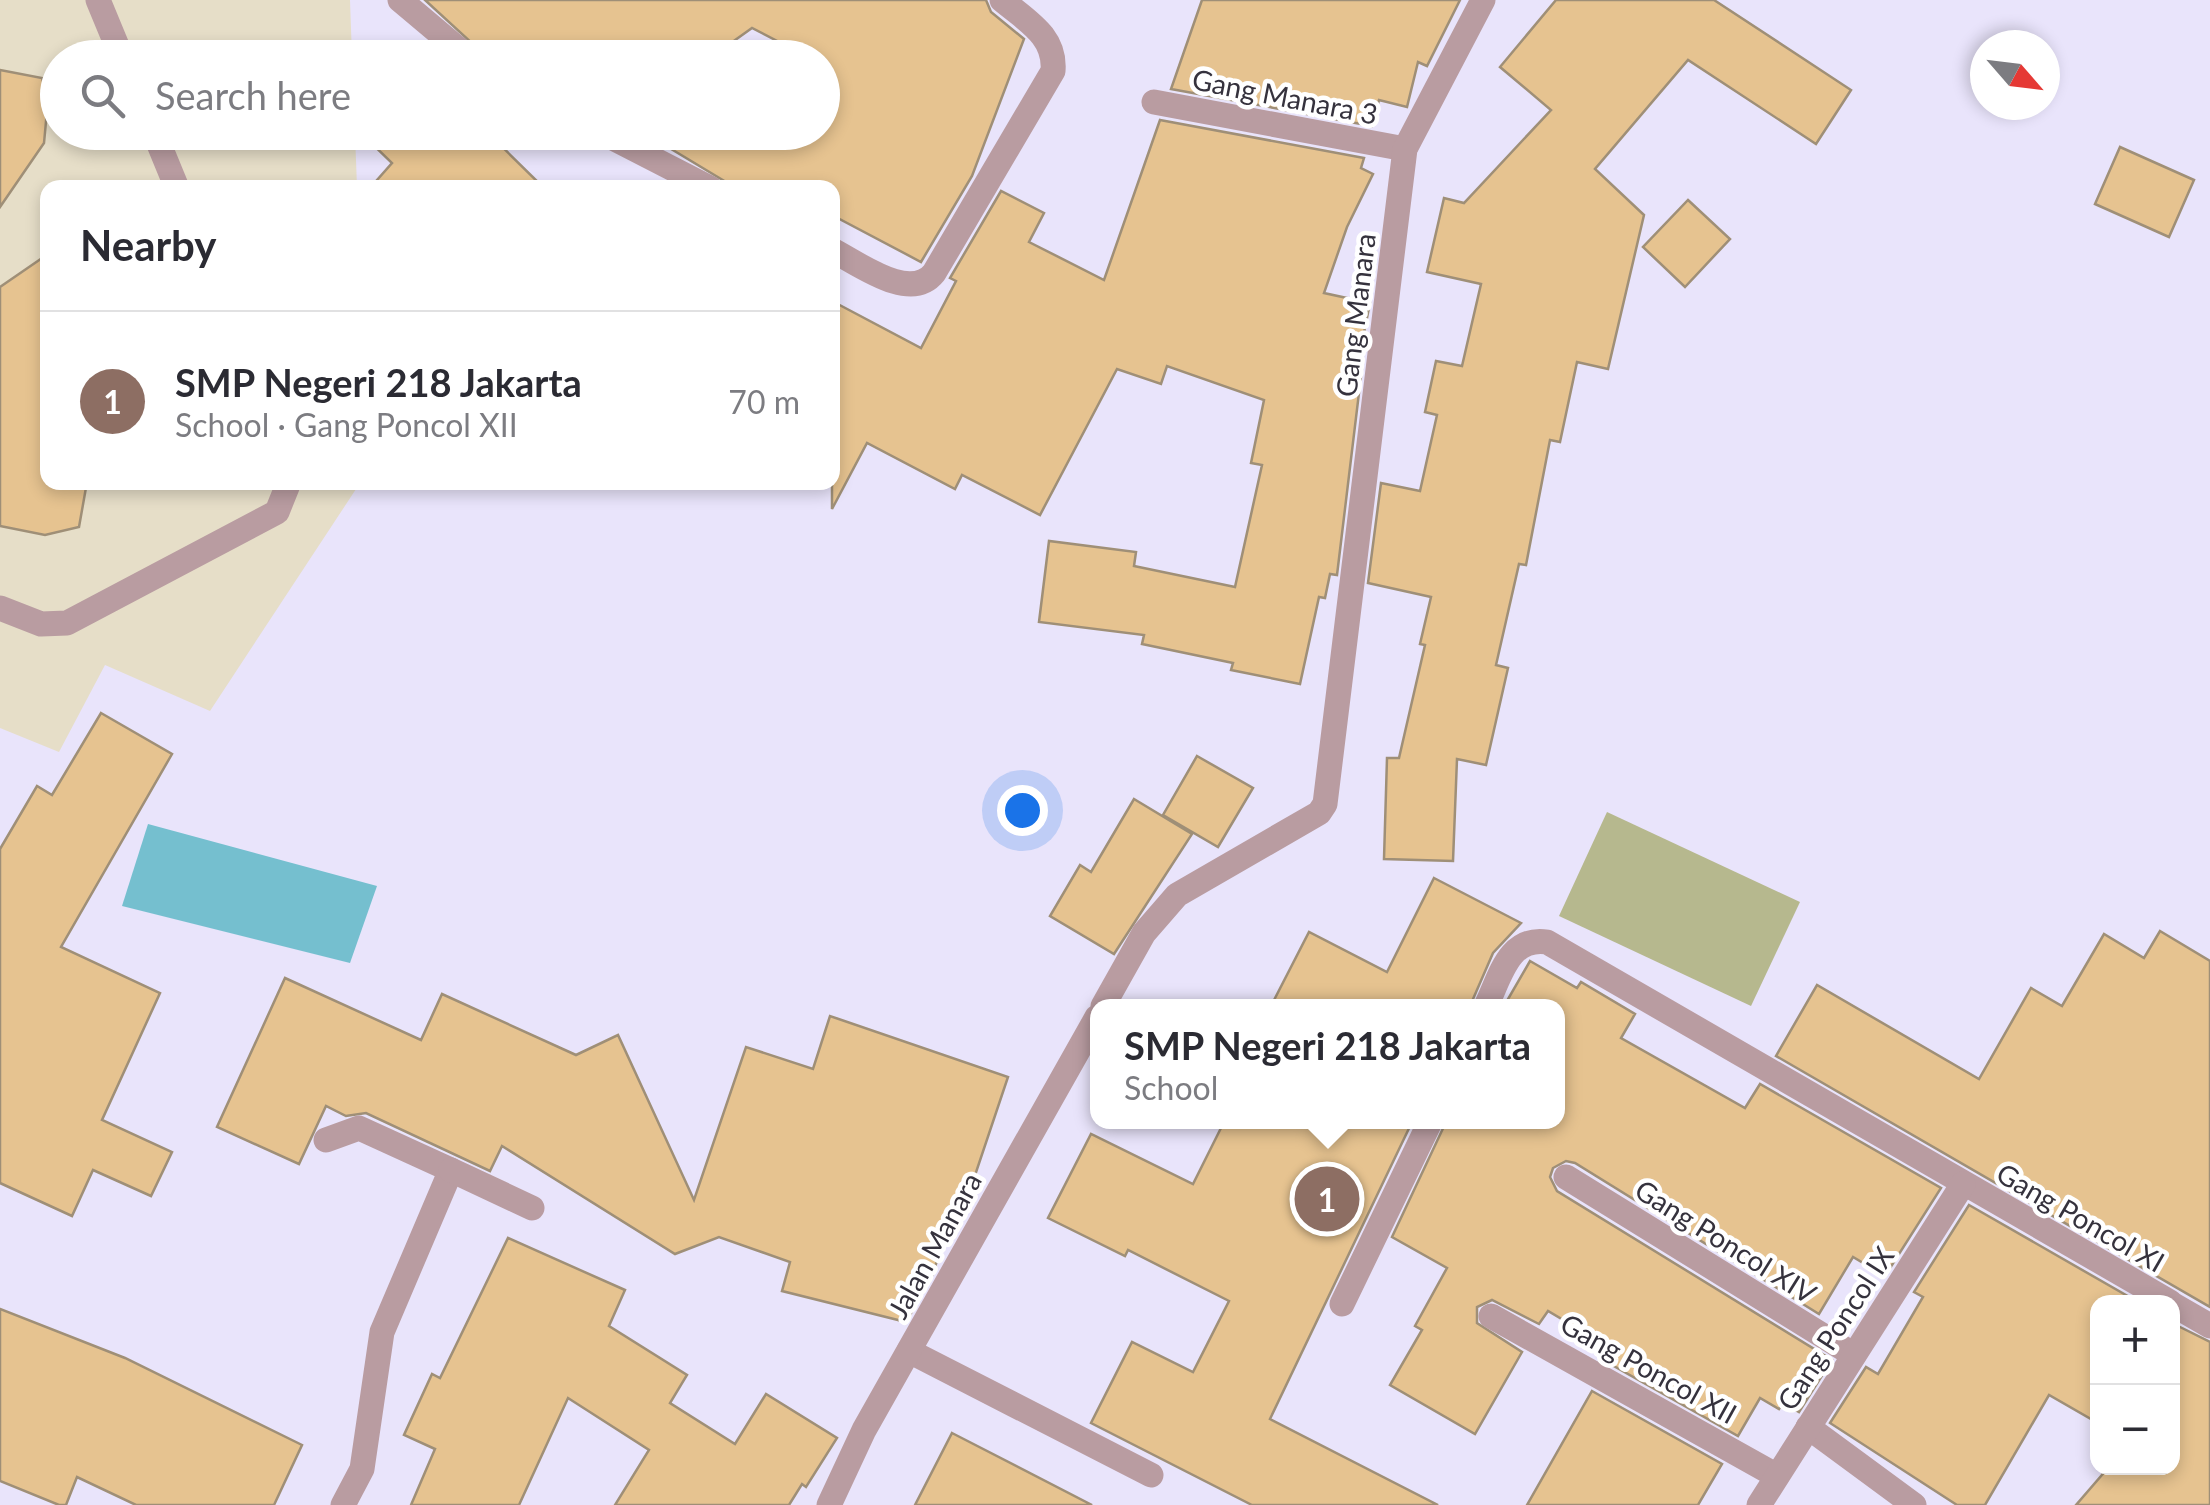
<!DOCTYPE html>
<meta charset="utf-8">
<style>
:root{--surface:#fff;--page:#f2f2f3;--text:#2b2b33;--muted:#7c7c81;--line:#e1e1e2;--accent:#716734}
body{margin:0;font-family:Lato,sans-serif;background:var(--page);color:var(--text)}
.controls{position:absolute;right:30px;bottom:30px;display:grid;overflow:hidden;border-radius:20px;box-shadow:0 5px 15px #0003}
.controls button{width:90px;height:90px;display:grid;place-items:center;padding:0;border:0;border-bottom:2px solid var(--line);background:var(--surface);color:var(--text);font:50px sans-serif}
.compass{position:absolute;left:1970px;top:30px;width:90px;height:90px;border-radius:50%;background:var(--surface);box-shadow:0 5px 15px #0003;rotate:118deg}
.you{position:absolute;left:1022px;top:810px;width:35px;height:35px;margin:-25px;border:8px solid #fff;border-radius:50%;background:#1a73e8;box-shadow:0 0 0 15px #1a73e833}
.badge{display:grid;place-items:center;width:65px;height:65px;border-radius:50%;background:var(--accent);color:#fff;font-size:32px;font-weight:700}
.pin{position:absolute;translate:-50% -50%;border:5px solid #fff;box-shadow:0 2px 10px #0006}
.popup{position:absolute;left:1090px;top:999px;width:475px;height:130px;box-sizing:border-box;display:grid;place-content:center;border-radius:20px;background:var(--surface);filter:drop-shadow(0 2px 8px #0005);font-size:32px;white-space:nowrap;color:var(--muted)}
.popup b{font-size:38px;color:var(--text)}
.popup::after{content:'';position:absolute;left:50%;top:100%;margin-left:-20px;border:20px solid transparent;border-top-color:var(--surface)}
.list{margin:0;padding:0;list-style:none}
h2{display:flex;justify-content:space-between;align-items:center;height:130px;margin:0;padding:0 40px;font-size:42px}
h2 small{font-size:32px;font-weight:400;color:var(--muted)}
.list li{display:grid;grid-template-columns:65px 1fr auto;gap:30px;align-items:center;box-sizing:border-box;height:180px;padding:0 40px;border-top:2px solid var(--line)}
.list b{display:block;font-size:38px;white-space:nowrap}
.list p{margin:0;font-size:32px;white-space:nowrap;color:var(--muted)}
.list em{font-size:32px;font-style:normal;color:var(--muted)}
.icon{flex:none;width:55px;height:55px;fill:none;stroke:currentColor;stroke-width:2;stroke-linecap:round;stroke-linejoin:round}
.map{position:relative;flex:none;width:2210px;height:1505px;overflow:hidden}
.search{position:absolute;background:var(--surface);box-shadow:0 5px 15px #0003;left:40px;top:40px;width:800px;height:110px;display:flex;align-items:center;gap:25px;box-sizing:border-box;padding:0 35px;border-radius:55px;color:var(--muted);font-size:38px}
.panel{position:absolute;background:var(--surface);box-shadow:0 5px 15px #0003;left:40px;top:180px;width:800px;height:310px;border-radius:20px}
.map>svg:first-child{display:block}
</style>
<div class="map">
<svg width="2210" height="1505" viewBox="0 0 2210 1505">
<rect width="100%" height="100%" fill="#e9e4fb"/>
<polygon fill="#e6dec8" points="0,0 350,0 352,57 58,58 58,132 355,133 357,187 48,188 48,482 360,483 210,711 105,665 59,752 0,728"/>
<polygon fill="#b6b88e" points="1607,812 1800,902 1751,1006 1559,916"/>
<polygon fill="#75bfcf" points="148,824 377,886 350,963 122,906"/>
<g fill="#e6c390" stroke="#9f8f77" stroke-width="2.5">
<polygon points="425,0 986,0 991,12 1024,39 972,176 921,262 832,215 832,188 736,188 643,132 822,132 822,58 810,58 752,28 710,58 488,58"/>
<polygon points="1202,0 1460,0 1427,66 1418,62 1407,107 1379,100 1372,126 1171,89"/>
<polygon points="1556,0 1714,0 1851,90 1816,144 1688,60 1595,169 1644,215 1608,369 1577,362 1560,442 1550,440 1526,565 1519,564 1496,665 1508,668 1486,765 1457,759 1453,861 1384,859 1387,758 1399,758 1425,645 1420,644 1431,597 1368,583 1381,483 1420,491 1437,415 1425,412 1436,361 1462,366 1481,284 1427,272 1444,198 1464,203 1551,110 1500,67"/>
<polygon points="0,70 42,78 48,100 44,143 0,207"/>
<polygon points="1160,120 1364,158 1361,168 1373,174 1347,227 1324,293 1370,303 1357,367 1362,368 1337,575 1330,574 1325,598 1319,597 1300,684 1231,670 1233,663 1142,644 1144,635 1039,622 1049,541 1136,552 1134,566 1235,587 1262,465 1251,463 1264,400 1167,366 1161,384 1117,369 1040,515 962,475 955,489 867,443 832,509 832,301 921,348 956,281 950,278 1001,191 1044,213 1029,242 1104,280"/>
<polygon points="360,132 487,132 544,188 370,188 392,163"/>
<polygon points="2120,147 2194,180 2169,237 2095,204"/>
<polygon points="1688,200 1730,239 1685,287 1643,247"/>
<polygon points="48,254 48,482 87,482 79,527 45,535 0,526 0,287"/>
<polygon points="101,713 172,754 61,947 160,993 102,1120 172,1152 151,1196 93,1170 72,1216 0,1183 0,849 37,786 52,795"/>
<polygon points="1197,756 1253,788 1218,847 1163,815"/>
<polygon points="1134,799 1192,834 1114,954 1050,916 1080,865 1091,872"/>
<polygon points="1434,878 1521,923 1493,953 1470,1006 1271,1006 1309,932 1387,972"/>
<polygon points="2160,931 2210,961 2210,1307 1776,1056 1817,985 1979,1079 2031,988 2062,1006 2104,934 2144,958"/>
<polygon points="1530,961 1577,988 1581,982 1635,1014 1621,1038 1745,1108 1760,1084 1941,1188 1885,1276 1853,1257 1819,1314 1575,1163 1566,1161 1553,1168 1550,1177 1557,1191 1832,1360 1799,1412 1783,1403 1779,1409 1760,1398 1738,1436 1605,1361 1612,1349 1548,1311 1539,1324 1492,1300 1477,1307 1477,1323 1522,1352 1475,1434 1390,1385 1422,1330 1415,1326 1447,1268 1392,1237 1446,1122 1557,1122 1557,1006 1504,1006"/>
<polygon points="285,978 421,1040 442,994 576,1055 618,1035 694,1200 746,1047 813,1069 830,1016 1008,1077 960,1220 950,1217 933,1274 906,1322 782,1291 790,1262 719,1237 675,1254 502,1146 490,1171 366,1113 346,1116 326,1106 299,1164 217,1127"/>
<polygon points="1224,1122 1412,1122 1270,1419 1438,1505 1252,1505 1091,1423 1132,1342 1193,1372 1229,1301 1128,1250 1125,1256 1048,1218 1091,1134 1193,1184"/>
<polygon points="1969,1205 2138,1302 2098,1302 2098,1423 2049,1395 1985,1505 1957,1505 1830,1423 1866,1367 1878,1374 1923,1297 1914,1292"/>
<polygon points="508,1238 625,1290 609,1326 687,1375 670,1403 735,1444 766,1394 837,1438 806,1487 802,1484 789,1505 615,1505 649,1450 568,1398 519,1505 411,1505 435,1449 404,1435 432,1374 440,1378"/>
<polygon points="0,1309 125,1358 302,1445 274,1505 136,1505 77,1477 66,1505 59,1505 0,1481"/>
<polygon points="2172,1323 2210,1342 2210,1505 2076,1505 2108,1468 2172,1468"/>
<polygon points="1592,1391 1722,1464 1698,1505 1527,1505"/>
<polygon points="952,1433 1092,1505 915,1505"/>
</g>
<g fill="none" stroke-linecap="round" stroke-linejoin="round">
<g stroke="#b99ca1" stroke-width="25">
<polyline points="98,0 122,58"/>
<polyline points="154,132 177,188"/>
<polyline points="0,608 41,624 67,623 277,512 289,482"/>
<polyline points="909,1351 1151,1475"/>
</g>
<g stroke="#b99ca1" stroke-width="25">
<polyline points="400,0 469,58"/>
<polyline points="1154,102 1405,149"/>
<polyline points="601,132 710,188"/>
<path d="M832,250C858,263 910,303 934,273L1053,71C1056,36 1027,21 1002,0"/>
<polyline points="1103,1006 1144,933 1177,895 1319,813 1325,804 1405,149 1483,0"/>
<path d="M1486,1006C1500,978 1508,936 1547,942L2170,1302"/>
<polyline points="326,1140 359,1128 451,1170 382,1332 362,1469 343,1505"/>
<polyline points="451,1170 532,1208"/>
<polyline points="1566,1177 1854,1355"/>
<polyline points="1342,1304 1430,1122"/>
<polyline points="2172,1304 2210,1326"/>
<polyline points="1491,1316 1777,1476"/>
<polyline points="1808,1427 1914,1505"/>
<polyline points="829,1505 864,1430 1097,1017"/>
<polyline points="1759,1505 1963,1184"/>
</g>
</g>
<g text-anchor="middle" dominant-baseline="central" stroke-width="9" stroke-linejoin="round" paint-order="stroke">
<g font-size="28" fill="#35323d" stroke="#fff">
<text transform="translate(1285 96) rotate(11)">Gang Manara 3</text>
<text transform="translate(1355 315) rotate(-83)">Gang Manara</text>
<text transform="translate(2081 1217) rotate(30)">Gang Poncol XI</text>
<text transform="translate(1726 1241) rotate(32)">Gang Poncol XIV</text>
<text transform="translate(934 1245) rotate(-61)">Jalan Manara</text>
<text transform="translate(1835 1328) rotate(-57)">Gang Poncol IX</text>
<text transform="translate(1649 1368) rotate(29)">Gang Poncol XII</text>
</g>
</g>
</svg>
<div class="controls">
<button>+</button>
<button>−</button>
</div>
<svg class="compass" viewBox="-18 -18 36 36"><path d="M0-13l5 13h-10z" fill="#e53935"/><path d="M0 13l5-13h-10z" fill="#7c7c81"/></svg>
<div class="you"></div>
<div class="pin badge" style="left:1327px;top:1199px;background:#8d6e63">1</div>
<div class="popup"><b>SMP Negeri 218 Jakarta</b>School</div>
<div class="search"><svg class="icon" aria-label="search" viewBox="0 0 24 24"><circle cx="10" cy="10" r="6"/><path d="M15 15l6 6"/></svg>Search here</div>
<section class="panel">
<h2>Nearby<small></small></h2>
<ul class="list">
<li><span class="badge" style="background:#8d6e63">1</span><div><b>SMP Negeri 218 Jakarta</b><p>School · Gang Poncol XII</p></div><em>70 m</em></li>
</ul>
</section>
</div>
